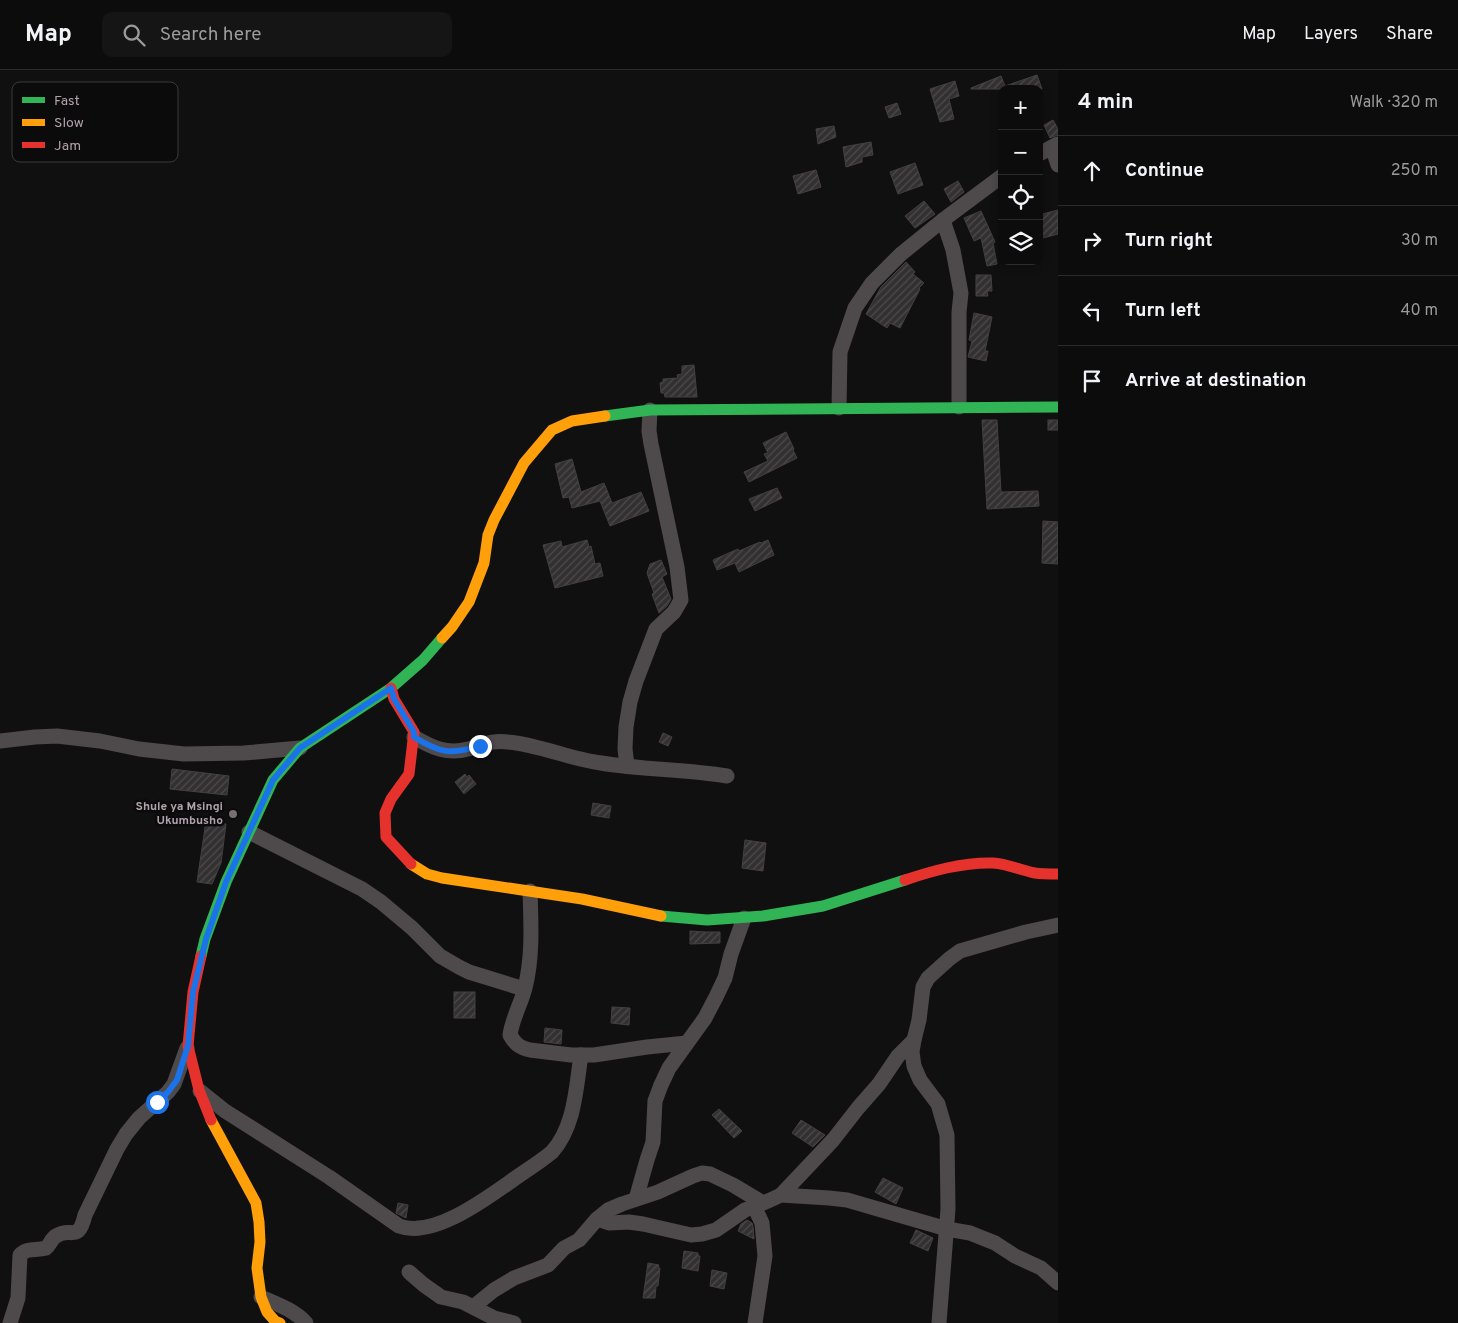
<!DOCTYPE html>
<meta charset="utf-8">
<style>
:root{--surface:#0d0c0c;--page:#161515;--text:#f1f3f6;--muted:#9a9b9d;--line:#2d2c2d}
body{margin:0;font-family:Overpass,sans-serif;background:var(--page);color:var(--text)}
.controls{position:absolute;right:15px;top:15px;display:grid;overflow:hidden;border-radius:10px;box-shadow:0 2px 8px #0003}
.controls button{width:45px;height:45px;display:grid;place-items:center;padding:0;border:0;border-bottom:1px solid var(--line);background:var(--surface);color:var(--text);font:25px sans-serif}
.stop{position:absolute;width:15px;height:15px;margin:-11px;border:4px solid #1a73e8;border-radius:50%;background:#fff}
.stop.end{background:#1a73e8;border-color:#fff;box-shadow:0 1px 5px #0008}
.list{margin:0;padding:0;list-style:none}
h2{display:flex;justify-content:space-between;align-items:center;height:65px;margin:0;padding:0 20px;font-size:21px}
h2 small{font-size:16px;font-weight:400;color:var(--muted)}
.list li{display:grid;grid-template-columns:32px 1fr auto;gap:15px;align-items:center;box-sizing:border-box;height:70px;padding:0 20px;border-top:1px solid var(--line)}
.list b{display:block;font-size:19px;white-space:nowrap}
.list em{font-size:16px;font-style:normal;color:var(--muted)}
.icon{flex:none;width:28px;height:28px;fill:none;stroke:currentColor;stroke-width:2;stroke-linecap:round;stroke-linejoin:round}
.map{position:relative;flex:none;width:1058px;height:1253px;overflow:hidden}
header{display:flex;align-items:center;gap:30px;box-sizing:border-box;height:70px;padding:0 25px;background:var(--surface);border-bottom:1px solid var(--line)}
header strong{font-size:24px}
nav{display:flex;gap:28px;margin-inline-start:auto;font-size:18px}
.search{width:350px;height:45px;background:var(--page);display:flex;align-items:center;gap:12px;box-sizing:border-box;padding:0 18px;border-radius:10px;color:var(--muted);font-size:19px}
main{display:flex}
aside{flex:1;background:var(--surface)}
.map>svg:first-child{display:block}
</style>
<header>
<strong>Map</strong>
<div class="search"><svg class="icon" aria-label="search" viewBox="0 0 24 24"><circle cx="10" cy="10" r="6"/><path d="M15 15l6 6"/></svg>Search here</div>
<nav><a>Map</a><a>Layers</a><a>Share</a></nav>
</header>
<main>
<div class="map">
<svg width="1058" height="1253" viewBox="0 0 1058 1253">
<defs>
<pattern id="building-hatch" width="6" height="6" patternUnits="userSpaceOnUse" patternTransform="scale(1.25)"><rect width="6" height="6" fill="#333032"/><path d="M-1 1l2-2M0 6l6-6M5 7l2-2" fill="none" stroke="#4e4b4d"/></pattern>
</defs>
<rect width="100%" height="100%" fill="#111010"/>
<g fill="url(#building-hatch)" stroke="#444042">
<polygon points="1037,5 1042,19 971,19 971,18 1001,6 1005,16"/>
<polygon points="955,11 959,26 949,29 954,49 940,52 930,19"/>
<polygon points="897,33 901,44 889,48 885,37"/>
<polygon points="1053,50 1058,59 1058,65 1050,68 1044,55"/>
<polygon points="834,56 836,67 818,74 816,59"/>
<polygon points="871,72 873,85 862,87 862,92 846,97 843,77"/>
<polygon points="915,93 923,115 898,124 890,102"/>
<polygon points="816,100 821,117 798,124 793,106"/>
<polygon points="958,111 964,122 951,132 944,119"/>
<polygon points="924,131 935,144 915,158 905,146"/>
<polygon points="1058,140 1058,164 1039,169 1039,145"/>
<polygon points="981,141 995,172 993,173 997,194 987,196 981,168 974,171 964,148"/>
<polygon points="906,192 915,202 913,204 924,213 919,218 920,219 900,258 890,253 887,258 866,244 881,217"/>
<polygon points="976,205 991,205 992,221 987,221 988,226 976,226"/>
<polygon points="974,243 992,247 985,281 988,281 986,291 968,287 972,271 969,270"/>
<polygon points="694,295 697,327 665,327 664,323 661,323 660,313 663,312 663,309 678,308 677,305 682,304 682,296"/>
<polygon points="982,350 997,350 1001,422 1038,421 1039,436 987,439"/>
<rect x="1048" y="350" width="10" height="10"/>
<polygon points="786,362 794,379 793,380 797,388 749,412 744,402 768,391 764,384 768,383 763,373"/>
<polygon points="572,389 581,422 604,413 612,433 641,422 649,441 610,456 600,431 572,438 569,427 563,428 555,394"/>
<polygon points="777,418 782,428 755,441 749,429"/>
<polygon points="1043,451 1058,452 1058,494 1042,493"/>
<polygon points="587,470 589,477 591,476 595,494 600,493 603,506 555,518 543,475 561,471 562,477"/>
<polygon points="768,470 774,485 739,502 735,493 717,500 713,490 738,479 739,481 760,472 761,473"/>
<polygon points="661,490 667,504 662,507 671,529 667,536 659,543 652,524 654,523 647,503 650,494"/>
<polygon points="663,663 672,667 668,676 659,672"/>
<polygon points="172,699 229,706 227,725 170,719"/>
<polygon points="465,704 467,707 469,705 476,714 464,724 455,712"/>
<polygon points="593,733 611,736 609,748 591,745"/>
<polygon points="206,751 226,754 221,793 212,814 197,812"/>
<polygon points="745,770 766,773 763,801 742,798"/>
<polygon points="690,861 706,862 720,862 720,873 690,874"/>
<rect x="454" y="922" width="21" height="26"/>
<polygon points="612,937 630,938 629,955 611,953"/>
<polygon points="545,958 562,960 561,974 544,972"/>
<polygon points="719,1039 742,1061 734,1068 712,1045"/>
<polygon points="801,1050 825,1065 813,1077 792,1063"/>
<polygon points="883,1108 903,1118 896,1134 875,1122"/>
<polygon points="398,1133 408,1135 406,1148 396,1143"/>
<polygon points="747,1150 752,1153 753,1156 754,1169 738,1161 741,1154"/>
<polygon points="916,1160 933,1168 928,1181 910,1173"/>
<polygon points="684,1181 698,1183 698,1186 700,1186 698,1201 682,1198"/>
<polygon points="648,1193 659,1195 658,1198 660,1198 658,1216 656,1216 655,1228 643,1228"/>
<polygon points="712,1200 727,1203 724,1219 710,1216"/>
</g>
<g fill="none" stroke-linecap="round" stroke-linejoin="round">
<g stroke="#4e4a4c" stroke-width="15">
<polyline points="1052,77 1058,95"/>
<polyline points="1039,84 1058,74"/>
<polyline points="943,150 953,180 961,223 959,242 959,337"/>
<polyline points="839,338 840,282 855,238 872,213 901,184 943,150 1002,106"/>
<path d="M414,667C431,677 447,685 468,679C484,675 491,670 508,672C540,675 570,689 601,693C643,700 685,699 727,706"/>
<polyline points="0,671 35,667 57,666 100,671 139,679 184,684 244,683 300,678"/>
<polyline points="627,696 625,679 626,657 630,632 636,611 656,559 674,542 681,530 677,497 651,374 649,361 650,340"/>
<polyline points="249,762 362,819 381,832 412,858 440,886 459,897 469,902 524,919"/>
<path d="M530,821C531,854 533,886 525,918C521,934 512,949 510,965C515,974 520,978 530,980L571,985H594L647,977L687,973"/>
<path d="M200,1021L225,1041L329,1107L399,1156C433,1169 487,1128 514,1109C527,1100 540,1092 552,1082C575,1056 576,1018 581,985"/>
<polyline points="781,1125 829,1128 847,1130 947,1159 970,1163 995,1173 1015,1186 1041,1198 1058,1213"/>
<polyline points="636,1129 647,1090 653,1072 655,1031 661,1015 669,998 705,948 716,927 725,908 731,884 744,848"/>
<polyline points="754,1136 762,1153 765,1186 755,1253"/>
<polyline points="597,1149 609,1153 629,1152 643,1154 691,1165 702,1164 716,1160 745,1140 768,1131 781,1125 833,1070 858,1038 879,1014 898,986 914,970"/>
<polyline points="409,1202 424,1215 441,1227 463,1232 494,1248 514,1253"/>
<path d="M261,1227C277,1234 294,1240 306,1253"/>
<polyline points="473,1237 494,1220 514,1208 548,1195 564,1178 579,1170 597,1149 608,1140 622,1134 658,1122 693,1106 702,1103 710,1104 733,1115 763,1133"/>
<path d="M10,1253L18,1228L20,1185C28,1177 36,1181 46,1178C50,1175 51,1169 56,1166C71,1156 78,1174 85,1145L117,1079L126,1064L139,1048L168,1022L174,1014L187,978"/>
<polyline points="939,1253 948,1139 947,1065 938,1034 920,1010 914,996 912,982 914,970 919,950 923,917 928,908 949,889 960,881 1026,862 1058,855"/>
</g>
<g stroke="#30b455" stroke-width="11">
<polyline points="605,346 650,340 1058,337"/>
<polyline points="661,846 707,850 763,846 823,836 905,810"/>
<polyline points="201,886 205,869 226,812 273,710 300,678 391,618 423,590 442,568"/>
</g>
<g stroke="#ff9f0a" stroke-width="11">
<polyline points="442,568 452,557 469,532 484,493 488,465 494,450 524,393 552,360 572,351 605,346"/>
<polyline points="411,794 427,804 442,808 582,829 661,846"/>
<polyline points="211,1050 256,1133 259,1152 260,1172 257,1198 261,1227 267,1242 275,1251 280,1253"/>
</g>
<g stroke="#e5322d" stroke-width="11">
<polyline points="391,618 394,629 414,662 409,704 391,729 385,743 386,767 411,794"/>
<path d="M905,810C932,801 963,792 993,793C1008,794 1020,800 1035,803C1042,804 1050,804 1058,804"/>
<polyline points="201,886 193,922 188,976 199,1020 211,1050"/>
</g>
</g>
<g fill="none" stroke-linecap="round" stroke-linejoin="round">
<path stroke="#1a73e8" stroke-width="6" d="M157,1032L168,1022L177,1010L188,976L193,922L206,869L226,812L273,710L300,678L391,618L394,629L414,662V667C440,683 450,685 480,676"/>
</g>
<circle fill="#786f75" stroke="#0c0b0b" stroke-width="2" cx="233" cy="744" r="5"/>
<g text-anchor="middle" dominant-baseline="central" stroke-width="5" stroke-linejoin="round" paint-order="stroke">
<g font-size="12" font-weight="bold" fill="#b0a2ab" stroke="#0c0b0b" text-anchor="end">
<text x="223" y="737">Shule ya Msingi<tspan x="223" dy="14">Ukumbusho</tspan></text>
</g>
</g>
<rect x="12" y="12" width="166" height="80" rx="8" fill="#0c0b0b" stroke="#3d383b" stroke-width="1"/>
<rect x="22" y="27" width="23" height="6" fill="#30b455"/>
<rect x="22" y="49" width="23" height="7" fill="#ff9f0a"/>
<rect x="22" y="72" width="23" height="6" fill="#e5322d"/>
<g font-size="14" fill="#b0a2ab">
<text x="54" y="35">Fast</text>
<text x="54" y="57">Slow</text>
<text x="54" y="80">Jam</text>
</g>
</svg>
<div class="controls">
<button>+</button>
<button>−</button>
<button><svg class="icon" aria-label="locate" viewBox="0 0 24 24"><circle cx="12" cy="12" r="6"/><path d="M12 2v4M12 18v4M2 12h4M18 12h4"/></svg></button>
<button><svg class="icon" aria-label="layers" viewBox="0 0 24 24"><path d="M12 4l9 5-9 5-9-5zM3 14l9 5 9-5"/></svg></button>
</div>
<div class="stop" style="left:157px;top:1032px"></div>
<div class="stop end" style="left:480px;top:676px"></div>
</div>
<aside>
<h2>4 min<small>Walk · 320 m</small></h2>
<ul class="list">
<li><svg class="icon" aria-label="ahead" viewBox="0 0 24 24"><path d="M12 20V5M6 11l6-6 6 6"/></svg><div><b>Continue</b></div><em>250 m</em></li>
<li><svg class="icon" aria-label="right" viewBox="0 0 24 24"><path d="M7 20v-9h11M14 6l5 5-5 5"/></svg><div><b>Turn right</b></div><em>30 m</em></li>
<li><svg class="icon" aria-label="left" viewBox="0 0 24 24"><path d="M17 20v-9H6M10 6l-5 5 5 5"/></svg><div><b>Turn left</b></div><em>40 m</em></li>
<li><svg class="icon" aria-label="arrive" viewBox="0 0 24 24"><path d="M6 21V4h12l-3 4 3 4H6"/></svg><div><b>Arrive at destination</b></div></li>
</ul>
</aside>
</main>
